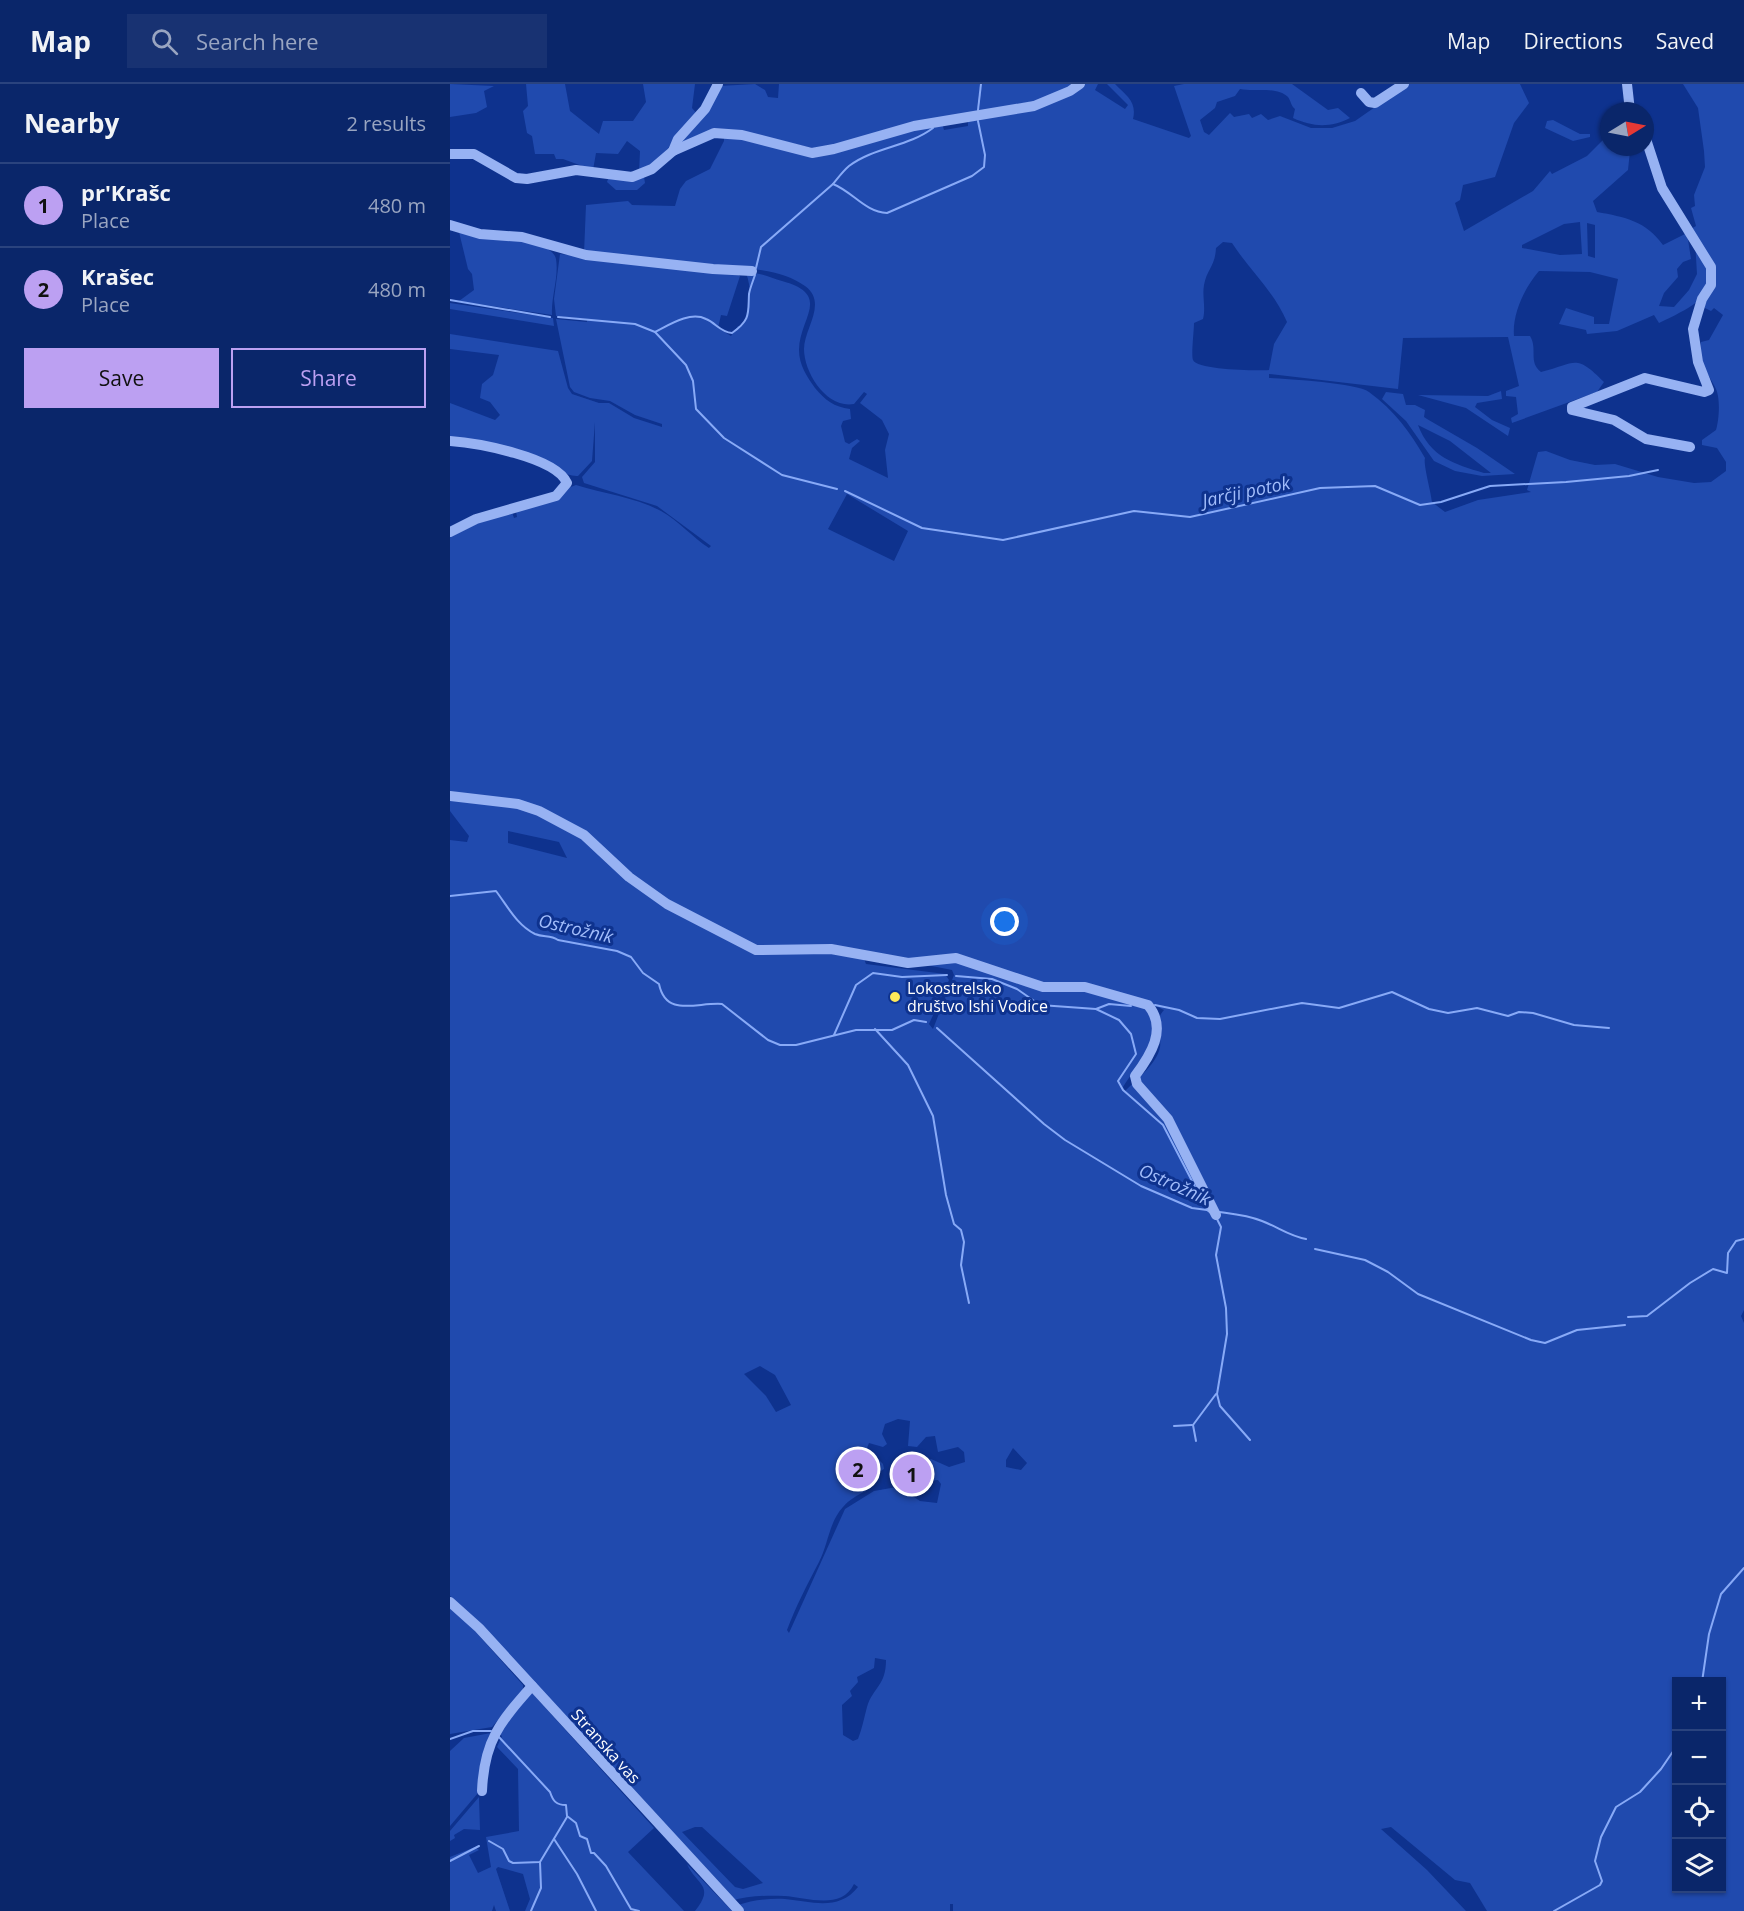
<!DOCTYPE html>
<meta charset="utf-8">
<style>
:root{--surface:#0a266a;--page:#183272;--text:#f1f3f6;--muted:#99a5c1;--line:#2a437e;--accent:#bca0f2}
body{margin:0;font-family:"Open Sans",sans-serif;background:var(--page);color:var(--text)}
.controls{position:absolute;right:18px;bottom:18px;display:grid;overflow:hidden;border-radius:0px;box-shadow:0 2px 4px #0004}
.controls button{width:54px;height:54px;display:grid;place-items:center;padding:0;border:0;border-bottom:2px solid var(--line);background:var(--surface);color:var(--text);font:30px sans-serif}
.compass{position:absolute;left:1150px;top:18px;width:54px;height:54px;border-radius:50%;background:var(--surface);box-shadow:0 2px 4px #0004;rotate:80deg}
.you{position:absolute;left:555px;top:838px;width:21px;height:21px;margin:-15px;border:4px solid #fff;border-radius:50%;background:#1a73e8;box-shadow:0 0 0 9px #1a73e833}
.badge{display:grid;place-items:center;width:39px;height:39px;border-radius:50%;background:var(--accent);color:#111;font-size:20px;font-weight:700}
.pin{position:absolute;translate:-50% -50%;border:3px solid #fff;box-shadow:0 2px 6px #0006}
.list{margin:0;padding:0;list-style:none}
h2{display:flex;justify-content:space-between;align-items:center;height:78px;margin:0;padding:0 24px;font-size:26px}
h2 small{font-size:20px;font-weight:400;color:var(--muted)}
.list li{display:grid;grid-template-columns:39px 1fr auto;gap:18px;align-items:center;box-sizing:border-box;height:84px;padding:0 24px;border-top:2px solid var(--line)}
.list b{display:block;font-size:22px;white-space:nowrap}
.list p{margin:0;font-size:20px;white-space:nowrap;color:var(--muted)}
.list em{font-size:20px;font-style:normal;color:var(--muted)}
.actions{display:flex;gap:12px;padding:18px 24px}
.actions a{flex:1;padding:14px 0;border:2px solid var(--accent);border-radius:0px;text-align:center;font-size:21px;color:var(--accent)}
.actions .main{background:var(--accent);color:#111}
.icon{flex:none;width:33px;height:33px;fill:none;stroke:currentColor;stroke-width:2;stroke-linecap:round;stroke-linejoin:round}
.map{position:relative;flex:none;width:1294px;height:1827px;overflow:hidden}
header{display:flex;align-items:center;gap:36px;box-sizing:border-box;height:84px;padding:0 30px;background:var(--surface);border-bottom:2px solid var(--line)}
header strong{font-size:28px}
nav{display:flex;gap:33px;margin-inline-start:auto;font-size:21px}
.search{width:420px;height:54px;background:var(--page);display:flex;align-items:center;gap:15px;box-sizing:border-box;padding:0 21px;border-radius:0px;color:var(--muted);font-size:22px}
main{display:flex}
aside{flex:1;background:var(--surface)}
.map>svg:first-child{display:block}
</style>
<header>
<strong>Map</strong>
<div class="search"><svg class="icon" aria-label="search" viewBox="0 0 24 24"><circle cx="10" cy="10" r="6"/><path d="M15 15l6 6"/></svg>Search here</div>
<nav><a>Map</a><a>Directions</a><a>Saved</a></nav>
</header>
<main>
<aside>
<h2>Nearby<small>2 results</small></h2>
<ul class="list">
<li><span class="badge">1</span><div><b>pr'Krašc</b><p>Place</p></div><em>480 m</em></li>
<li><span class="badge">2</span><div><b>Krašec</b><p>Place</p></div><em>480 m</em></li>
</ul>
<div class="actions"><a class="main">Save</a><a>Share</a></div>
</aside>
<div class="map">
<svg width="1294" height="1827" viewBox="0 0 1294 1827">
<rect width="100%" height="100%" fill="#0e328e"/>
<g fill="#204aae" fill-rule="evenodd">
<polygon points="0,0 44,2 34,7 37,23 26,29 0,33"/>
<polygon points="76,0 115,0 120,27 149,50 153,37 183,37 196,18 193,0 245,0 242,24 247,30 211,73 189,89 190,67 177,57 168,70 146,69 143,86 113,75 106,75 104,70 85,70 82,52 77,49 73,27 78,22"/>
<polygon points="305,0 315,6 318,13 328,14 329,0 625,0 597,14 367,65 292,48 232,60 232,55 269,2"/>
<path d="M634,0H648L645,6L675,25L678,21L657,0H665C677,12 687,18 683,35L739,54L741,52L724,2L734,0H842L878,26L888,24L900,34C880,44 863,43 843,34L845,25C841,22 841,17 838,13C827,2 804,8 790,5L785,12L767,18L765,24L750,36L754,48L759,51L780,29L784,33L799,30L802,34L811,30L818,36L830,32L861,44H882L905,37L958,0H1070L1079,19L1064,39L1045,93L1013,101L1010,116L1005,119L1014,147L1083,107L1100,87L1102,90L1137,72L1156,53L1159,63H1172L1180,67L1178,86L1143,117L1147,128C1175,133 1196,137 1213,161L1237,149L1241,175L1233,178L1227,185L1228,193L1214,209L1209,222L1224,223L1239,206L1247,190L1245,157C1275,206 1255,217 1209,239L1204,231L1167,247L1137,250L1136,246L1109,240L1116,224L1144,233V240H1159L1168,195L1140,188L1089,187C1075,203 1062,230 1064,252H1080C1088,265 1078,278 1091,288C1127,279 1125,269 1154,298L1147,308L1062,339L1061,334L1068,330L1066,313L1056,312V307L1069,302L1058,253L953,254L948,305L819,290V294C837,295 907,299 919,308C944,326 960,348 975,374C973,380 981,408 982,418L995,428L1028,416L1081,408L1077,406L1088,368L1096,367L1120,376L1145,381L1165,380L1208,393L1244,399L1261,398L1276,387V378L1267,364L1252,361V356L1266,346C1269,336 1271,313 1265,303C1257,288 1247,276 1251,258L1259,256L1273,231L1264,224L1261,227L1255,224L1253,217C1272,185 1260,173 1241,145L1246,142L1241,124L1245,122L1244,111L1255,83L1254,67L1248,24L1233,0H1294V1226L1291,1232L1294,1239V1827H1037L1020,1799L1005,1796L941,1743L931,1745L977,1786L1016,1827H503V1820H500V1827H294L288,1821C302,1816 321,1814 335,1815C363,1818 389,1827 408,1803L404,1800C391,1827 356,1813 334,1812C317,1811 297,1812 281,1817L27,1536L0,1512V756L17,758L19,752L0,727V714L61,721L96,733L140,757L166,784L214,821L307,869L377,866L414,875L416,880L495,890L499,896L479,940L483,945L504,891L502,886L376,861L307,864L270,847L201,809L173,785L143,754L97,728L63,717L0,710V450L30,435L62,428L64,434L67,433L66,427L108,413L118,404L126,401C154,410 185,413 211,427C229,437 242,453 259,464L261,462L207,422L134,399L132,393L145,378V338L142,377L128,392C116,393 105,382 94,378C63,366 35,357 2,356L0,353V319L45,336L50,331L40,318L30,314L32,300L43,291L49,271L0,265V250L108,267L118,304L122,310L149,319H159L184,334L212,343V340L185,331L160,317L140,314L124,308L120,303L106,235L137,238V235L106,232L104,215L110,170L286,189L290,192L277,232L271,231L268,244L281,252L288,242H292C301,224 302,205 296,189C308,187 320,194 332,197C383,211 349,234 349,266C349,281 357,293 365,304C375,316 384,323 400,325L401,335L393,337L391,342L395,358L399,360L407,355L410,357L402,364L399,375L438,394L435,366L439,350L432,336L410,319L417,310L414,308L404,320C377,325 354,289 354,265C354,244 378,219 355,202C325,180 278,185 243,182C207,178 171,174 134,169L136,121L178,117L182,121L225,122L230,105L236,97L260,85L274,57V51L360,72L382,68L435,50L492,39L494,46L518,42V36C559,31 600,25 634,0ZM1130,138L1132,170L1110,171L1072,164V161L1114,140ZM1137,139L1145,141V174L1138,172ZM773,158L782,159C800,187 824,207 837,238L824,260L819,286C807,287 747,286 743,276C741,271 744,247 744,239L753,235C756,224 752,212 754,201C757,185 765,183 766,164ZM397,410L458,447L444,477L378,445ZM58,747L109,758L117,774L58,759ZM691,915L714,926C702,938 714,954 709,967C704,982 686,996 675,1007L673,1003C690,976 709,966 702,931L690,919ZM310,1282L325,1291L341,1321L326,1328L316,1312L294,1290ZM448,1335L460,1337L458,1362L467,1363L476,1353L485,1352L488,1368L508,1363L514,1368L515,1378L499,1383L481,1375L474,1379L478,1397L488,1396L491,1400L487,1419L470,1417L461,1411L458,1401L424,1407L395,1425L339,1549L337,1546C346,1522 357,1501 369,1478C378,1461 379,1438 393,1423C399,1416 407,1411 416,1407L414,1397L434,1385L433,1380L417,1364L419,1359L433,1363L437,1360L432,1350L435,1340ZM563,1364L577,1379L571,1386L556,1383V1376ZM425,1574L436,1576C436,1602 423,1603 417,1623C414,1634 412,1645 408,1655L403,1657L393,1651L392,1621L402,1612L400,1607L408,1598L407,1593L424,1584ZM1226,1598H1272V1804H1226ZM245,1743H252L313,1799L293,1805L285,1803L232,1748Z"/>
<polygon points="1103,36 1130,50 1140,50 1140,53 1123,57 1095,44 1097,37"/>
<polygon points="194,93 195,99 187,106 166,106 157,98 158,95"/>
<path d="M9,148C28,150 102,153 106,175C109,194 101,212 102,231L9,217L24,206L22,190L18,185Z"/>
<polygon points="0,219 103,234 104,242 0,225"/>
<polygon points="1051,307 1052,315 1027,319 1025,323 1042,336 1060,344 1058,352 1016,324 968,311 1038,312"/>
<path d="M936,308L953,310L956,321H965L975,326L974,333L977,335L1027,364L1065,390L1032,392L1005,387L984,377L956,337L932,315ZM968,341L1000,357L1041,389H1034C1004,380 980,373 968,341Z"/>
<polygon points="0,1523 17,1538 73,1601 73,1607 42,1643 0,1650"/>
<polygon points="78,1610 83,1610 204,1744 178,1768 234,1827 75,1827 80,1815 73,1790 48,1783 46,1785 60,1827 46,1827 44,1821 42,1827 0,1827 0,1773 25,1763 29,1766 19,1771 28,1789 41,1783 36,1753 69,1747 68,1685 47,1663 52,1652 47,1648"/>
<polygon points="41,1649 28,1709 0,1742 0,1667 14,1654"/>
<polygon points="29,1713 30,1746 14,1745 4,1751 5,1754 0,1757 0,1747"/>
<path d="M237,1780L282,1827H245C266,1801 246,1801 237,1780Z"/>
</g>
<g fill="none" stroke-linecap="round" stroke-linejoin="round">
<g stroke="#88aaf7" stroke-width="2">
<polyline points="528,26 531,0"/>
<path d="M383,100C388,94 393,87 399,82C424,63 458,63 483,44"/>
<path d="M306,184L311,163L383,100C403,108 415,128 437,129L522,92L534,83L535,71L528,37"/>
<polyline points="0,216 100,233"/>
<polyline points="108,233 185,240 205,248 236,281 243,297 246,325 274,354 332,391 387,405"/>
<path d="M205,248C219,241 240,227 256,235C266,239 270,248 282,249C301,236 298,229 299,210C300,204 303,197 305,191"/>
<polyline points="395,407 472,444 553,456 684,427 740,433 870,404 925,402 970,421 991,418 1040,402 1116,398 1179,392 1208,386"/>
<path d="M0,812L46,807C58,823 67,841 85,850C94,854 100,850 108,856L167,867L181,873L193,889L209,900C216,934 247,918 272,920L318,956L330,961H346L406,946H442L464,936L476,938"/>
<polyline points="506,892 542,895 567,905 590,921 646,925 669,936 681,950 686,970 668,997 673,1006 713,1041 757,1126"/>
<polyline points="705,921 729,926 747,934 770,935 852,919 889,924 942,908 979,925 998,929 1027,924 1058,932 1069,928 1083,929 1124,941 1159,944"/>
<polyline points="646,925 659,920 681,922"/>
<polyline points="487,944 594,1040 615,1056 691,1102 742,1124 757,1126 761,1129"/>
<polyline points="425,945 458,981 483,1032 496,1111 504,1140 511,1146 514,1158 511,1181 519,1219"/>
<polyline points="384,951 406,901 423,889 452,893 497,891"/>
<path d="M769,1128C784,1130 797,1131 812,1137C828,1143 839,1152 856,1155"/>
<polyline points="767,1135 771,1143 766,1171 776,1224 777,1250 767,1310 770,1322 800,1356"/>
<polyline points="865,1165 915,1176 938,1188 968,1210 1081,1256 1095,1259 1127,1246 1175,1241"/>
<polyline points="1178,1233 1197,1232 1240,1199 1263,1185 1277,1189 1278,1169 1286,1157 1294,1155"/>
<polyline points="724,1342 742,1341"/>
<polyline points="746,1357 743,1341 766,1310"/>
<polyline points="1252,1598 1259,1550 1271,1510 1294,1484"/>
<path d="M48,1652L100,1708C103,1717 106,1721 116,1721L117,1732L126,1739L130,1752L137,1755L141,1769H144L156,1782L181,1825L189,1827"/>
<polyline points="0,1655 23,1647 41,1647"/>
<polyline points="104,1755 127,1790 146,1827"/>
<polyline points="39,1757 53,1765 59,1777 63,1779 90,1778 117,1733"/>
<polyline points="0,1777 29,1762"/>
<polyline points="81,1827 91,1804 90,1778"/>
<polyline points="1104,1827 1150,1801 1152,1797 1145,1777 1151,1753 1166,1723 1190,1708 1211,1685 1226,1663"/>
</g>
<g stroke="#97b2f3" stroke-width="10">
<polyline points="1177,0 1180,27"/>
<polyline points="911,9 919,18 925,19 954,0"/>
<polyline points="1195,52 1212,104 1261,183 1261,201 1252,215 1243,245 1248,278 1259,306 1254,308 1195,294 1122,323 1122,326 1164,336 1196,355 1240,363"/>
<polyline points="223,67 228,55 255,25 268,0"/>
<polyline points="0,70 24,70 66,94 77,95 126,86 182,93 202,85 223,67 264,49 292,51 362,69 384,65 464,42 584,22 620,7 630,0"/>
<polyline points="0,141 30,150 72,153 136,171 263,185 302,187"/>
<path d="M0,357C27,359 106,373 117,399L106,412L26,435L0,448"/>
<path d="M0,712L68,720L89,727L134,751L179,793L217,820L306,866L381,865L458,879L506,874L593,903H635L698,921C718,945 700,972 685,992L687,1000L718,1035L766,1131"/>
<polyline points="0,1518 29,1544 289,1827"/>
<path d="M32,1707C34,1657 50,1638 82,1602"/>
</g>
</g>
<circle fill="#ffe959" stroke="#0e328e" stroke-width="2" cx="445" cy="913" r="6"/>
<g text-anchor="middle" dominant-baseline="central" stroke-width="6" stroke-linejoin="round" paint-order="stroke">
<g font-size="16" fill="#fff" stroke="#0e328e" text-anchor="start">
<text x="457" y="904">Lokostrelsko<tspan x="457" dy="18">društvo Ishi Vodice</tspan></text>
</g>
<g font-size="16" fill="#fff" stroke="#0e328e">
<text transform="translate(156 1662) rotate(48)">Stranska vas</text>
</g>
<g font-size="18" font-style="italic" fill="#a2bdfb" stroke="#0e328e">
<text transform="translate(796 407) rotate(-12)">Jarčji potok</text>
<text transform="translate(126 844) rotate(13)">Ostrožnik</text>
<text transform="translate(725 1100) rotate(24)">Ostrožnik</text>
</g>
</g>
</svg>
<div class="controls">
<button>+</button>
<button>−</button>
<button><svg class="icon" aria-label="locate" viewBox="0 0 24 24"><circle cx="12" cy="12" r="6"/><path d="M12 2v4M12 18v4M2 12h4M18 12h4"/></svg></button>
<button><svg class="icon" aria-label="layers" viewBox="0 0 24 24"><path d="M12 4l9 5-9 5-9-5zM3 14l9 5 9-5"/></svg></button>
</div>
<svg class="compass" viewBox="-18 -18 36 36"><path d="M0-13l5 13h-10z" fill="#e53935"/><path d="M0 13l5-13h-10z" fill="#99a5c1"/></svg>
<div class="you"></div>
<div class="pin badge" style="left:462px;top:1390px">1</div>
<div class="pin badge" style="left:408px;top:1385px">2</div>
</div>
</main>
